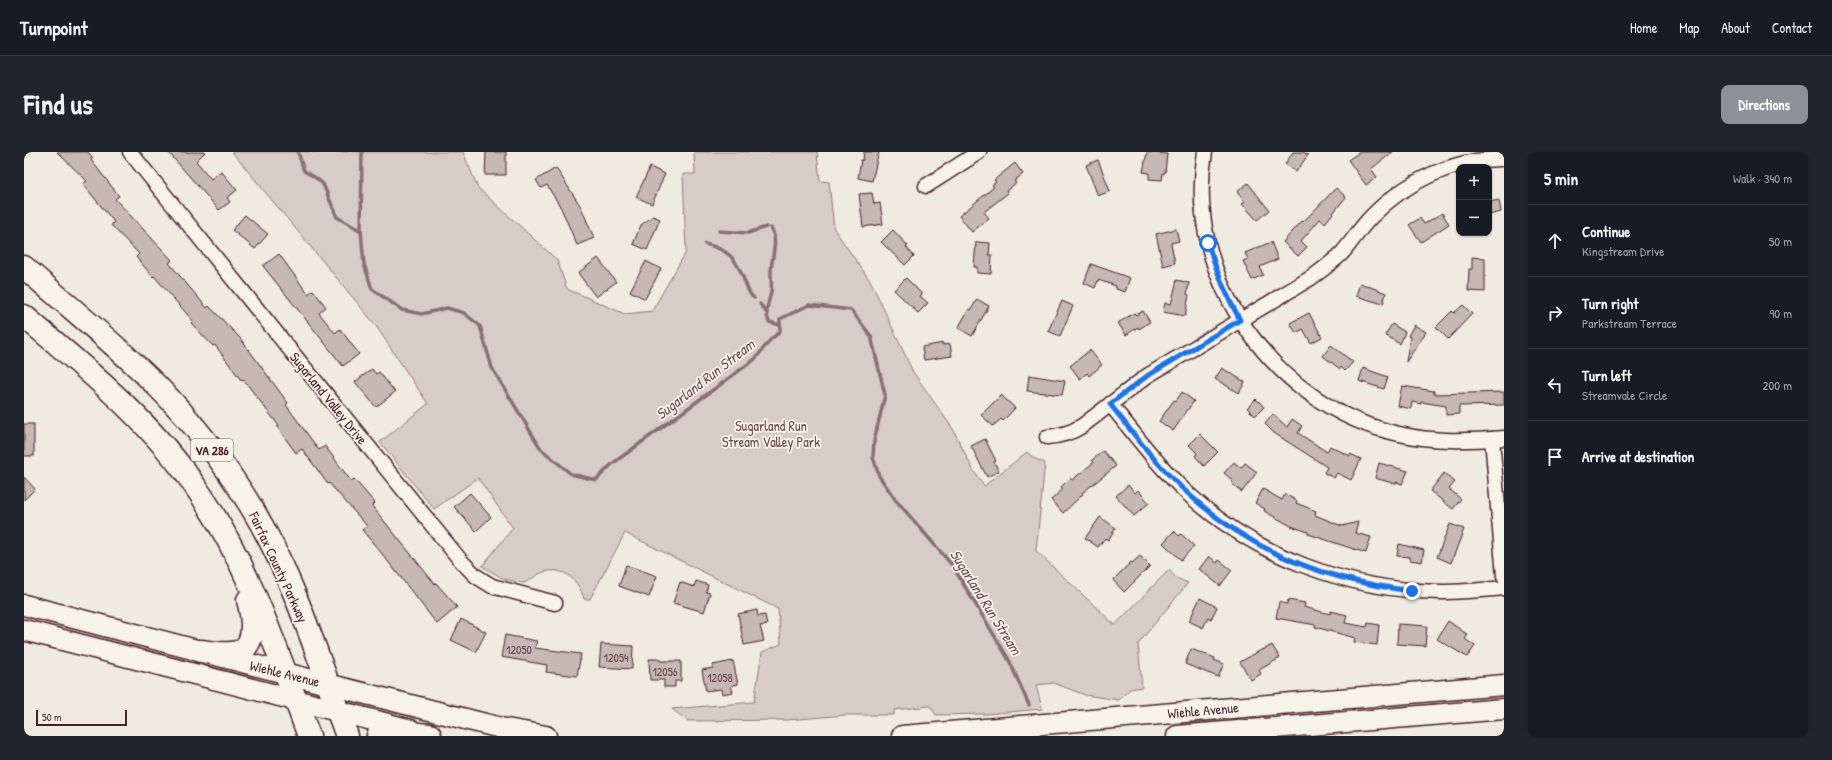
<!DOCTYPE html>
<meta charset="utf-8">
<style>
:root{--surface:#171b24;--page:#20242c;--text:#f1f3f6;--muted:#9ea1a6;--line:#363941;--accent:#8c9099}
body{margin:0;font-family:"Patrick Hand",sans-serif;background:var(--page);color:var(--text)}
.controls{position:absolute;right:12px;top:12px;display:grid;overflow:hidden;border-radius:8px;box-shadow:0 1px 3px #0004}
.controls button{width:36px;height:36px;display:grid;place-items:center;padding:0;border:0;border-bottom:1px solid var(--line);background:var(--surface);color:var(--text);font:20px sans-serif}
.scale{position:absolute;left:12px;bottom:10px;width:91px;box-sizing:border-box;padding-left:4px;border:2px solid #4a1f2b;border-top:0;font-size:11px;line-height:14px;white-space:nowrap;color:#4a1f2b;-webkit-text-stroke:3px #f7f3e8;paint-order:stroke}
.stop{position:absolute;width:12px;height:12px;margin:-9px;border:3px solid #1a73e8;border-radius:50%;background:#fff}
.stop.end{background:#1a73e8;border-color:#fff;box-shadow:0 1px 4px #0008}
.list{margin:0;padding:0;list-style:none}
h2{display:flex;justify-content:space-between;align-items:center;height:52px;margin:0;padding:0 16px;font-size:17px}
h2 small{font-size:13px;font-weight:400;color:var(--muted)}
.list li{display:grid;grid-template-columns:26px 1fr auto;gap:12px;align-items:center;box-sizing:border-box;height:72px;padding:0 16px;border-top:1px solid var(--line)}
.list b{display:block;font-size:15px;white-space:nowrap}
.list p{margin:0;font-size:13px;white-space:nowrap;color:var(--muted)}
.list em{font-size:13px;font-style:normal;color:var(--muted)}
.icon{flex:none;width:22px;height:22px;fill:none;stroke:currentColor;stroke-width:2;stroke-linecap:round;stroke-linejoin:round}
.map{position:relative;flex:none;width:1480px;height:584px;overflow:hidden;border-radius:8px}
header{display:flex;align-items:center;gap:24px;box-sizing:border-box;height:56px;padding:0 20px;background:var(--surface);border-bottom:1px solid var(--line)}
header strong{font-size:19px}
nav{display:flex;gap:22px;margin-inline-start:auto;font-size:14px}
.intro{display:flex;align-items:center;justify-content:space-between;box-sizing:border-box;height:96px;padding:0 24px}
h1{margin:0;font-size:28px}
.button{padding:10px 18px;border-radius:8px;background:var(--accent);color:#fff;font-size:14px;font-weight:700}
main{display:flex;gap:24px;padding:0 24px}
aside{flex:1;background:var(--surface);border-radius:8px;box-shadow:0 1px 3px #0004}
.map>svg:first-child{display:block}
</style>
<header>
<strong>Turnpoint</strong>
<nav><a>Home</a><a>Map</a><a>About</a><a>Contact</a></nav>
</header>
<div class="intro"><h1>Find us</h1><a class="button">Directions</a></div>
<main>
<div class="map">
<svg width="1480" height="584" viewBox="0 0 1480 584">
<rect width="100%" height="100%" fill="#f0ebe0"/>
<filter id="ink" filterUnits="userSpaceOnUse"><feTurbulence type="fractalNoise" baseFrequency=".025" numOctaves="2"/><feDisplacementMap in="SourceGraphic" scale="8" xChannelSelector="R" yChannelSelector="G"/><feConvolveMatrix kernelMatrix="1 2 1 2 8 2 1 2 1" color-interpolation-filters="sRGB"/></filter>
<g filter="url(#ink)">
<path fill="#d8cdc6" stroke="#917678" d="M208,0H439L454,36L533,108L543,137L601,162L628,159L662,100L659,22H671L670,0H793L796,29L805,30L810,77L847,130L889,220L929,277L949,318L960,334L1003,300L1011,307L1021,311L1012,399L1091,473L1145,418L1152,426L1164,431L1114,492L1118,535L1106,537L1095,548L1061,543L1030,531L1012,533L1018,557L962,562L912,563L906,554L870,558V563H822L763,568L664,569L648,557L730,550L738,500L757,492L754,457L601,381L566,447H560C554,426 537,412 515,422C509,425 505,430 499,431L480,427L458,414L489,376L454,326L410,357L356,290L404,252L350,171Z"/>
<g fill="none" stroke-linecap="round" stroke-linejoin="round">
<g stroke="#8b6f72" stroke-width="3.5">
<polyline points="274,0 280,19 292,26 299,32 313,65 337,79"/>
<polyline points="338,0 337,79 340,112 348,137 378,158 398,162 423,156 440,161 456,174 468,216 517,297 547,322 572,328 588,312 731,207 747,187 756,180 756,167 785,153 827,158 847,184 861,243 850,289 849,305 855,324 871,347 928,413 985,508 1005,553"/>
<path d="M747,76C755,89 747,106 747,121C747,127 748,134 747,140C745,150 740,159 745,170L756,173"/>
<polyline points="695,79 724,81 742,75"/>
<path d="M681,92C706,98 712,107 721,130C724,136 724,142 730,146"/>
<polyline points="736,152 742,160"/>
</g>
</g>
<g fill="#c6b8b3" stroke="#4a1f2b">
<polygon points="33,0 64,0 69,6 67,8 95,44 91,47 148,108 145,111 183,156 185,154 216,186 264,251 262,253 295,298 301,294 327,329 330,327 351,351 348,354 411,432 412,431 433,455 413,472 359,403 338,378 343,374 305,331 304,332 278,297 272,301 253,275 255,274 219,227 217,228 191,193 189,194 167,171 169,169 130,124 129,125 112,105 115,102 87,73 90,70 59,32 63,29"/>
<polygon points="144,0 181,0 172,9 187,27 197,19 213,38 203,46 206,50 195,58"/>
<polygon points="462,0 482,0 482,23 461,23"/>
<polygon points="840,0 855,0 848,29 834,26 837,8 839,8"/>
<polygon points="1123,0 1143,2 1141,21 1139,21 1138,28 1125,27 1125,21 1119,20"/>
<polygon points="1269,0 1279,0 1284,3 1272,20 1261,12"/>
<polygon points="1336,0 1369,0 1347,17 1353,25 1342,33 1324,8"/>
<polygon points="1074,8 1086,39 1074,44 1062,13"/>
<polygon points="991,11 999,22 990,29 992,31 982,39 984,41 960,60 965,66 948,80 935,64 970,35 968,33 972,30 970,28"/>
<polygon points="626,15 641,22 628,52 612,45"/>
<polygon points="532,16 557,55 570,86 553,93 537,56 523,33 517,36 512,28"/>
<polygon points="1224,31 1245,58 1233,68 1218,52 1221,50 1213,40"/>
<polygon points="1312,36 1322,45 1301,71 1296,67 1277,89 1283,95 1274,104 1259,90 1278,69 1279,70"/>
<polygon points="848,41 850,52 856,51 859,72 839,75 835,42"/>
<polygon points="1475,48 1477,60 1465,63 1465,50"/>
<polygon points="1418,61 1425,72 1397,90 1385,73 1396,66 1400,72"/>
<polygon points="221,63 244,82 231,97 208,78"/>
<polygon points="629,64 636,67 623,98 609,92 617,73"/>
<polygon points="1152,77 1155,89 1147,91 1151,111 1139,114 1132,82"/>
<polygon points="869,78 884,94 882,95 890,104 881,113 857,90"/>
<polygon points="952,90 966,91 965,103 968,103 967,122 953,121 953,115 950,115"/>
<polygon points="1247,90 1254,107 1236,115 1239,123 1228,128 1219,109 1224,107 1221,101"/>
<polygon points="255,102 284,142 289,138 302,155 295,161 311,181 316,177 335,202 319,214 239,114"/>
<polygon points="1448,105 1461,106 1461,140 1444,139 1445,117 1448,117"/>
<polygon points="574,106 592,130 572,145 554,121"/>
<polygon points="622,109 637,117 621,147 606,139"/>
<polygon points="1067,112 1106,126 1101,140 1092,137 1092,134 1074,128 1071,136 1060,131"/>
<polygon points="882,126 898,142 896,144 904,151 894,161 870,138"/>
<polygon points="1153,128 1165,131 1163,142 1165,143 1161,164 1139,160 1141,151 1147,152"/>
<polygon points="1336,131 1362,141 1359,152 1332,144"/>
<polygon points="953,147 965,154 948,184 934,176 945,157 947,158"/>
<polygon points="1038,149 1049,154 1036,184 1024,179"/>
<polygon points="1439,153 1448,162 1424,187 1412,175 1428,159 1430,161"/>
<polygon points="1119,159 1126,170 1115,177 1114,175 1102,183 1094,171 1110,161 1112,163"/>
<polygon points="1285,161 1298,185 1287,191 1279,177 1272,181 1266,171"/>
<polygon points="1368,172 1381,180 1376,192 1361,183"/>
<polygon points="1390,173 1402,180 1382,210 1386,185 1384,184"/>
<polygon points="919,191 919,193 926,192 928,204 900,208 898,195"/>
<polygon points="1307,193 1329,210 1321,219 1317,215 1316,217 1299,204"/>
<polygon points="1066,198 1078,213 1065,224 1063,221 1056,227 1046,214"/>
<polygon points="1198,216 1221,230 1215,241 1191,227"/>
<polygon points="1339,216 1364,225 1360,237 1335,229"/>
<polygon points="348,217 352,222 355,220 371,240 352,255 331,230"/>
<polygon points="1005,223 1041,229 1038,243 1003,239"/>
<polygon points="1378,234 1410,239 1410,242 1480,240 1480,253 1435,254 1435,262 1422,263 1422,254 1397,250 1397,252 1388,250 1387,257 1374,254"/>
<polygon points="1158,240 1170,249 1149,279 1135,269 1150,248 1152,249"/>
<polygon points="977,243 991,256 979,269 977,267 969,274 957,263"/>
<polygon points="1232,247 1240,255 1231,264 1223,256"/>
<polygon points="1249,262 1263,275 1268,267 1278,274 1274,281 1303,300 1306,294 1326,304 1326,302 1337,307 1327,328 1313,321 1310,326 1300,321 1303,315 1250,281 1241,272"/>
<rect x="0" y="272" width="10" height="32"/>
<polygon points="1176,282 1194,300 1180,314 1171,304 1173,301 1165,293"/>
<polygon points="961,287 972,309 970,310 975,319 963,325 947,294"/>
<polygon points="1079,299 1092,314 1058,341 1059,342 1039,361 1027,348 1039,337 1037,335 1046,326 1048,328 1070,310 1068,308"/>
<polygon points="1210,310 1217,316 1221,311 1233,320 1218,340 1207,331 1209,329 1200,321"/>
<polygon points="1355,311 1384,319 1378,332 1372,330 1372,332 1351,326"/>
<polygon points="1420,321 1431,330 1425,337 1437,347 1429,357 1406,339"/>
<polygon points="0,325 11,337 0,348"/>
<polygon points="1104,333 1111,341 1114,338 1125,351 1110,364 1092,344"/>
<polygon points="1239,337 1258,348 1261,342 1273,349 1272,351 1292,359 1291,363 1318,374 1334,370 1331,381 1347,385 1342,401 1284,382 1284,380 1267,374 1240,359 1241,357 1231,351"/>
<polygon points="446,341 467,365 452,379 430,355"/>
<polygon points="1076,365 1092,376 1084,388 1081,386 1074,395 1061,386"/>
<polygon points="1426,372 1440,377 1427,411 1413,405"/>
<polygon points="1150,379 1155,384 1157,382 1170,394 1157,408 1139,391"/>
<polygon points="1375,392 1400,398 1398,410 1386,408 1386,405 1373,404"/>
<polygon points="1116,404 1126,414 1100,440 1089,428 1107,410 1108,411"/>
<polygon points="1185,404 1193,411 1195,408 1208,418 1196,434 1175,417"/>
<polygon points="602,413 633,424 625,445 595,434"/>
<polygon points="672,429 684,433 682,440 686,441 680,460 649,451 656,430 670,435"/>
<polygon points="1176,446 1193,455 1187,467 1184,466 1179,476 1165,469"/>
<polygon points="1264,448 1281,451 1280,455 1306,462 1307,459 1323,463 1321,471 1343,475 1344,471 1355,473 1353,493 1330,490 1331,486 1291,475 1292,473 1252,466 1255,450 1263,452"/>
<polygon points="733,458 734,464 741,463 743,473 736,474 740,489 720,493 714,462"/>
<polygon points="437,467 462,480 452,500 427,488"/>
<polygon points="1424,469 1444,483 1441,487 1451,494 1443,505 1413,487"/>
<polygon points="1374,472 1403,474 1401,494 1373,492"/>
<polygon points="481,483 513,489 511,496 557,502 553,524 522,520 523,513 477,505"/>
<polygon points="577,492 609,494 608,517 575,515"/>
<polygon points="1248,493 1256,506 1235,518 1237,522 1227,528 1216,510 1239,497 1239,498"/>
<polygon points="1167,497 1191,506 1190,508 1200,512 1194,525 1161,512"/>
<polygon points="625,507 636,507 636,509 657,509 657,529 651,529 651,535 640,535 640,528 626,528"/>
<polygon points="709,509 714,532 707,534 709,540 698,542 697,537 682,539 678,518 689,516 689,513"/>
</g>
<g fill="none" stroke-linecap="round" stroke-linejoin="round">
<defs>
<g id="street">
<polyline points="106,0 437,409 452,424 468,434 531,451"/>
<path d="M1181,0C1159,126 1251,255 1375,282C1410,290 1444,289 1480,286"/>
<polyline points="902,34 955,0"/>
<path d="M1086,252C1110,281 1133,313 1161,339C1230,404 1322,438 1417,440C1438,440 1459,438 1480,436"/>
<path d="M1023,285C1037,284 1047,281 1058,274L1123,224L1287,126C1298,118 1309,110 1318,101C1328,90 1336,76 1347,65C1381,30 1430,6 1480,7"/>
<polyline points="1468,287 1480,424"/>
</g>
<g id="secondary">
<polyline points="0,453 303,532 477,576 522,584"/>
<polyline points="0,478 387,578"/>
<polyline points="878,584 1480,533"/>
<polyline points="1153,584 1480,557"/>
</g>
<g id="highway">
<path d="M0,115C45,155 93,193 135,236C170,271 200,311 226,353C270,424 294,507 323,584"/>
<path d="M0,164C62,217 127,269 173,337C225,412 253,499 285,584"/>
<path d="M176,499C187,500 202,503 213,500C234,495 228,463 224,448"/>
<polyline points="354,584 371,580 406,583"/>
</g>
</defs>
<use href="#street" stroke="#4a1f2b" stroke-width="17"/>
<use href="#secondary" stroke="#4a1f2b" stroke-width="23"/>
<use href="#highway" stroke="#4a1f2b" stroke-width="25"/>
<use href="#street" stroke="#f7f3e8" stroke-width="14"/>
<use href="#secondary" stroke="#f7f3e8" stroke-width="20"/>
<use href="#highway" stroke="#f7f3e8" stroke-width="22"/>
</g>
</g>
<g fill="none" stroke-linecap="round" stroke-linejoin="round" filter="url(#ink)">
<path stroke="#1a73e8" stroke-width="5" d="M1184,91C1192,119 1202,143 1216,168L1123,224L1086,252C1105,276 1124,302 1146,324C1215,395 1291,427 1388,439"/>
</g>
<g text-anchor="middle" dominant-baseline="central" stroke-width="3.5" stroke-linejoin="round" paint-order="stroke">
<g font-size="12" fill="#69454d">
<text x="495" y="497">12050</text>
<text x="592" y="505">12054</text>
<text x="641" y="519">12056</text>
<text x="696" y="525">12058</text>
</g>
<rect fill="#f7f3e8" stroke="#7e5f64" stroke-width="1" x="167" y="287" width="42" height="22" rx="3"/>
<g font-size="13" font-weight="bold" fill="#4a1f2b">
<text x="188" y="298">VA 286</text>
</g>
<g font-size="14" fill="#4a1f2b" stroke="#f7f3e8">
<text transform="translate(305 246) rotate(51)">Sugarland Valley Drive</text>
<text transform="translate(255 415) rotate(65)">Fairfax County Parkway</text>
<text transform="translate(261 521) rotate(14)">Wiehle Avenue</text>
<text transform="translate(1179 558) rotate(-5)">Wiehle Avenue</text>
</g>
<g font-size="14" fill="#6e4a52" stroke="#f7f3e8">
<text x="747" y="273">Sugarland Run<tspan x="747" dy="16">Stream Valley Park</tspan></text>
</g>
<g font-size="15" font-style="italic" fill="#704e55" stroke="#f7f3e8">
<text transform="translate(681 227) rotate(-38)">Sugarland Run Stream</text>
<text transform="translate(962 450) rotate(58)">Sugarland Run Stream</text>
</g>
</g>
</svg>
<div class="controls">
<button>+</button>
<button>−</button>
</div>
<div class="scale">50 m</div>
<div class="stop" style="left:1184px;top:91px"></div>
<div class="stop end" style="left:1388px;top:439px"></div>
</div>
<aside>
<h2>5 min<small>Walk · 340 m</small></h2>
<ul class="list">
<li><svg class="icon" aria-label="ahead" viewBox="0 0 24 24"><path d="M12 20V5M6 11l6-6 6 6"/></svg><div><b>Continue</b><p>Kingstream Drive</p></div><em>50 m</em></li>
<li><svg class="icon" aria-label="right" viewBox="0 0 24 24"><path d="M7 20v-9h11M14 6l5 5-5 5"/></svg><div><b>Turn right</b><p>Parkstream Terrace</p></div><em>90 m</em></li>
<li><svg class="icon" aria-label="left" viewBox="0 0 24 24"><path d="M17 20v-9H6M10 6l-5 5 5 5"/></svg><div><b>Turn left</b><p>Streamvale Circle</p></div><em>200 m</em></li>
<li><svg class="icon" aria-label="arrive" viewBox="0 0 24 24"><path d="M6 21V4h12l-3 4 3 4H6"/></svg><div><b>Arrive at destination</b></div></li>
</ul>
</aside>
</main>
